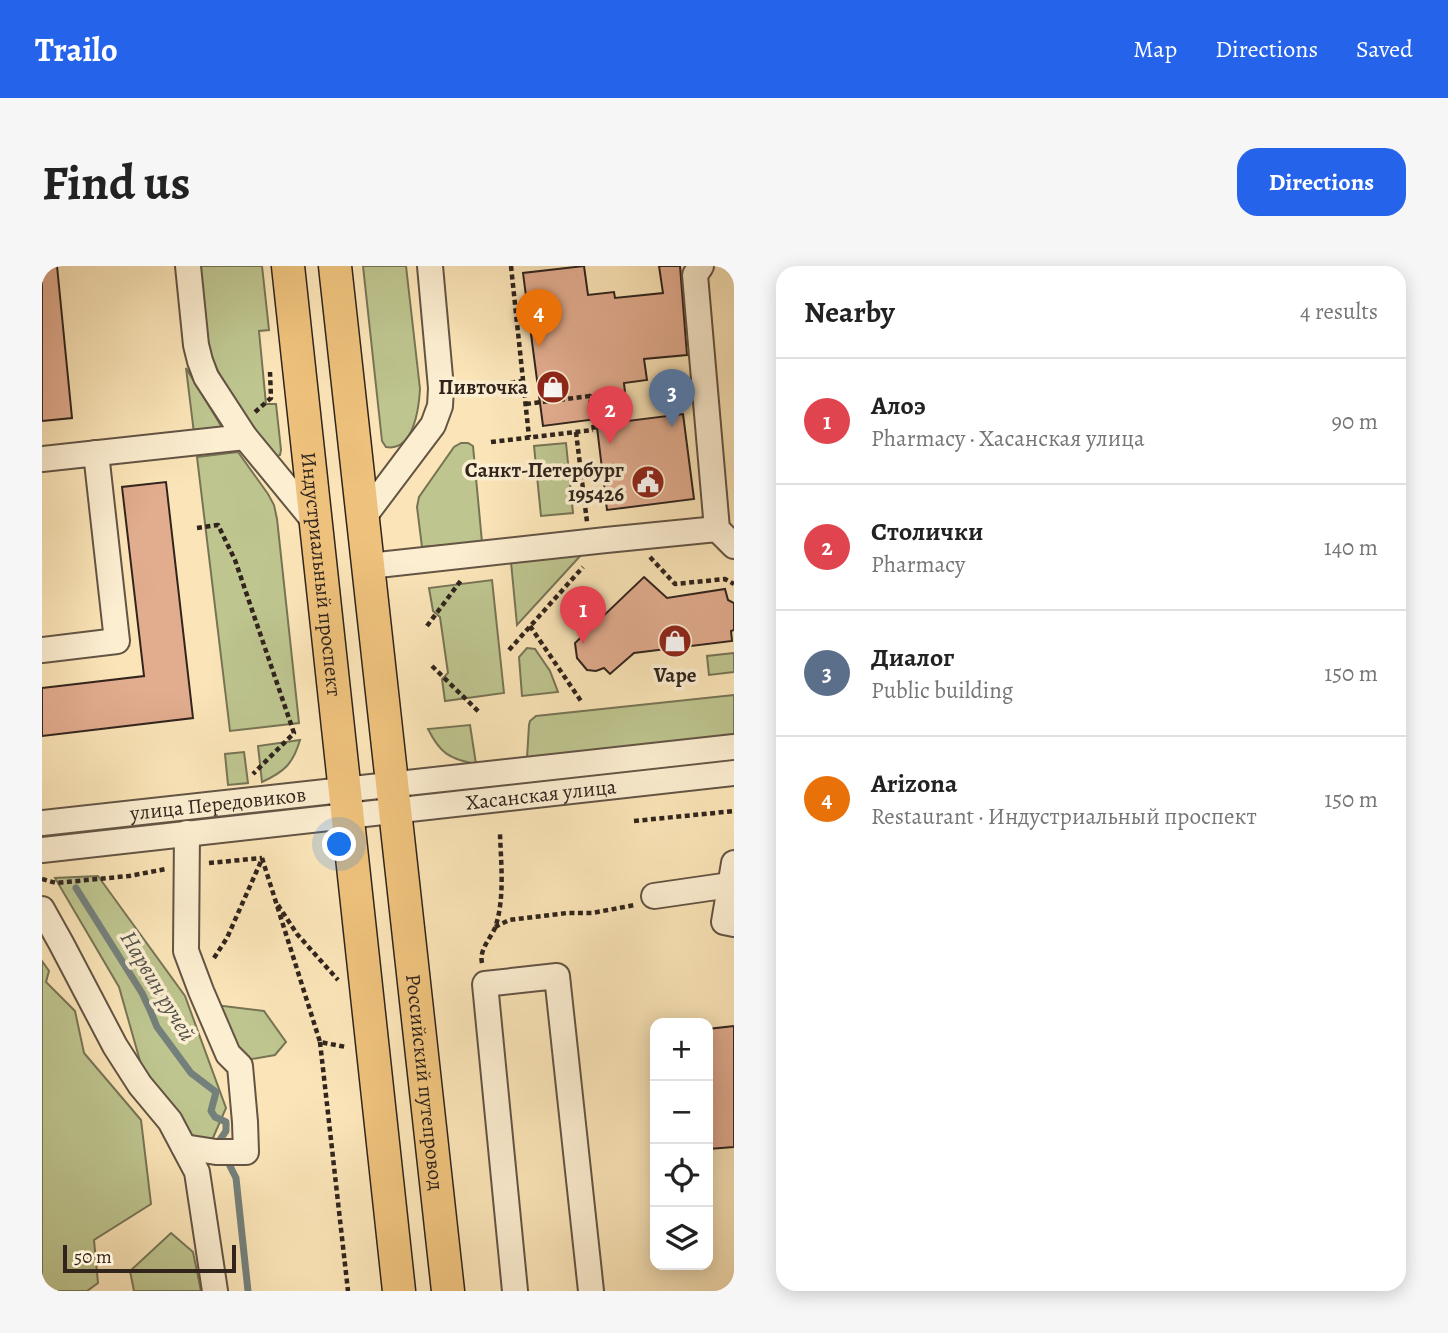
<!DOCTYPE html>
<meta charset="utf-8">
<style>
:root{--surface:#fff;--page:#f6f6f6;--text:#222;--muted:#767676;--line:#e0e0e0;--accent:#2563eb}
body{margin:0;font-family:Alegreya,serif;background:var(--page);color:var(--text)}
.controls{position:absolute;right:21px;bottom:21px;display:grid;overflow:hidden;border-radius:14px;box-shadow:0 4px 18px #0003}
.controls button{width:63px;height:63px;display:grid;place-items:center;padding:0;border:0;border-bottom:2px solid var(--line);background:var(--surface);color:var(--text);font:35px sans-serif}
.scale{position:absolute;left:21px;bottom:18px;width:173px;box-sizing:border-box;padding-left:7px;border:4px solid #30241d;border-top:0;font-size:19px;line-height:24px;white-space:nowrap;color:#30241d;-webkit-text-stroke:5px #fceed1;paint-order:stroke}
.you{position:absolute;left:298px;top:579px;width:24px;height:24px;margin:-18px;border:5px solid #fff;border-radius:50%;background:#1a73e8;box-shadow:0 0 0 10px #1a73e833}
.badge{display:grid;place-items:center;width:46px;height:46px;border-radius:50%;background:var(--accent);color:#fff;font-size:23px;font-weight:700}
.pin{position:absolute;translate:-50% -58px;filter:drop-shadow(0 2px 4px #0008)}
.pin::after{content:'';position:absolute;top:37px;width:24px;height:21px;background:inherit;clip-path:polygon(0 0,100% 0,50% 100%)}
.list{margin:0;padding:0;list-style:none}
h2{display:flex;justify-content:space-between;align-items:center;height:91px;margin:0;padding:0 28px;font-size:30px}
h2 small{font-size:23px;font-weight:400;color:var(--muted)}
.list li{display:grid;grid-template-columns:46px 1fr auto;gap:21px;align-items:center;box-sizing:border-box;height:126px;padding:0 28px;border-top:2px solid var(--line)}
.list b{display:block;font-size:26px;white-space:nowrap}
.list p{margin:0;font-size:23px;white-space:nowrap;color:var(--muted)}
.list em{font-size:23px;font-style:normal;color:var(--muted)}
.icon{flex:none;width:38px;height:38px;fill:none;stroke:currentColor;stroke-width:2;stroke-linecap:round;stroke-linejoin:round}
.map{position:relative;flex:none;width:692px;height:1025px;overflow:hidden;border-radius:21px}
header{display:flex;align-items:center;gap:42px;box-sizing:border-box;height:98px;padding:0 35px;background:var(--accent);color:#fff}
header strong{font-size:33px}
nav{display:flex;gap:38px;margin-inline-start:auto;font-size:24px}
.intro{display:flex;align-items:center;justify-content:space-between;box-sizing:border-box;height:168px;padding:0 42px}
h1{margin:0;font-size:49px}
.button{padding:18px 32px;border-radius:21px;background:var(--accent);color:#fff;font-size:24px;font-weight:700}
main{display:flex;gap:42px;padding:0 42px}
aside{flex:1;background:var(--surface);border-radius:21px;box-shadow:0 4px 18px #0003}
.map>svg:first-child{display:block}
</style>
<header>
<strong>Trailo</strong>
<nav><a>Map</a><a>Directions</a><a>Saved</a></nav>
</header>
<div class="intro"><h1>Find us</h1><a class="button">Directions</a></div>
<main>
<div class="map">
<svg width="692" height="1025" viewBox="0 0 692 1025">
<rect width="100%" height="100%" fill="#fbe5b8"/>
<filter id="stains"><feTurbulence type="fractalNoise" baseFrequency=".00286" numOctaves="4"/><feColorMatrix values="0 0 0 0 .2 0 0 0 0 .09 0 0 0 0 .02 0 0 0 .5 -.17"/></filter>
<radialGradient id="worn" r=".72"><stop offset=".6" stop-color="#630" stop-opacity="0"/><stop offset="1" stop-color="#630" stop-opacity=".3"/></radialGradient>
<g fill="#bec58f" stroke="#777456" stroke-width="2">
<path d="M158,0H220L227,64L217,65L224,138H234L239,184L238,189L233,191L228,188C210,160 184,126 172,96C162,72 161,27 158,0Z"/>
<path d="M321,0H364L378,123C377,141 372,186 344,181L340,175Z"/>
<polygon points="144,102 181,163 152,167"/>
<polygon points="419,177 426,177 431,180 440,276 380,281 375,241 377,231 412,181"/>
<polygon points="524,177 531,247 499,250 492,180"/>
<polygon points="196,186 226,228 232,239 235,253 257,457 188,465 155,191"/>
<polygon points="540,288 475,359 469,296"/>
<polygon points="450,314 462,427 403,435 400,413 406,407 398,351 391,345 387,322"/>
<polygon points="485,382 493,383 508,405 516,426 480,430 477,391"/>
<polygon points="692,387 692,406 667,409 665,390"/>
<polygon points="692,429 692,470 485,492 487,459 488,455 494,450"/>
<path d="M428,459L434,498C407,493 398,487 386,463Z"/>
<path d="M258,474C251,498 242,506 220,516L216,480Z"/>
<polygon points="202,486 206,517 186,519 183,488"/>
<polygon points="56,610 143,730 184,842 167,881 146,876 104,816 77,721 13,612"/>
<polygon points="0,695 7,705 4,716 33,745 42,787 99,854 109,938 52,974 56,1017 45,1025 0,1025"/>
<polygon points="173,739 222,745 244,776 233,789 199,795"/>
<polygon points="129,967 151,986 159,1025 92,1025 88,1005"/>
</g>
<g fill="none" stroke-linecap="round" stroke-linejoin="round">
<g stroke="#74807b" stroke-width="7">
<polyline points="34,622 100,727 108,744 115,761 149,807 174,826 169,845 173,851 184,856 184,865 175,878 178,882"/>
<polyline points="184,892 194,912 206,1025"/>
</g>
</g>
<g fill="#e2ac8f" stroke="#30241d" stroke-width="2">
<polygon points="0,0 15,0 30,152 0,155"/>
<polygon points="542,0 546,29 572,26 573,32 621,27 617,0 638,0 645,89 602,93 605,114 582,117 586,155 641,148 652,233 565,244 554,153 501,160 481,7"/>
<polygon points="124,216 151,452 0,470 0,422 102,410 80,221"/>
<polygon points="602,311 625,332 683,323 686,334 692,337 692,364 689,365 690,375 592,387 568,408 562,402 554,405 545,404 535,392 533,377"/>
<polygon points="692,760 692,881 667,883 666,763"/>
</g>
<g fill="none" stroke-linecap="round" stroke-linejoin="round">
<defs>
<g id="minor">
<polyline points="146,0 154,79 158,95 164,111 203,171 273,256"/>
<polyline points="659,0 653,9 675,263 692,280"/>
<polyline points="0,193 203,171"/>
<polyline points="321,252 391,159 398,140 399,122 388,0"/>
<polyline points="327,300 564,274 675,263"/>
<polyline points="0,384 75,375 54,187"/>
<path id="s1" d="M0,557L692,481"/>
<path id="s2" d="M0,584L692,507"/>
<polyline points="692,597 682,656 692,658"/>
<polyline points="612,630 688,619"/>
<polyline points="0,643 19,677 73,780 98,819 128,855 155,906 173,1025"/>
<polyline points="142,881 174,886 204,886 203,856 198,800 186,788 159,725 144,685 145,567"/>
<polyline points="473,1025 443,718 515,710 549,1025"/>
</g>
<g id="major">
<path id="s3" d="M246,0L357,1025"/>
<path id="s4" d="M293,0L406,1025"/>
</g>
</defs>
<use href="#minor" stroke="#635444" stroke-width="28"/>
<use href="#major" stroke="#30241d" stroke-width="35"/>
<g stroke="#30241d" stroke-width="4.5" stroke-dasharray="5 3.5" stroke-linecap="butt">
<polyline points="469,0 487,171"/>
<polyline points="443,120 481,115"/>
<polyline points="484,138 548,130 552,165"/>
<polyline points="213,146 229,132 228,106"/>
<polyline points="534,166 545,256"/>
<polyline points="449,176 551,164"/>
<polyline points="155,262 176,259 193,294 252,467 211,508"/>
<polyline points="608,291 633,318 683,313 692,318"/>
<polyline points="385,360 420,313"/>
<polyline points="488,360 539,435"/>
<polyline points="467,384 541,301"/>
<polyline points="390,400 437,446"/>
<polyline points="592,555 692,545"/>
<polyline points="220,592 278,776 304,781"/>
<polyline points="167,597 220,592"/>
<polyline points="0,613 14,617 87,610 124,603"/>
<polyline points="236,639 255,668 296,714"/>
<polyline points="453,661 467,654 525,647 550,647 593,639"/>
<polyline points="172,692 185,672 220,593"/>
<path d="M440,697C437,684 448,673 453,662C463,633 459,598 458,568"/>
<polyline points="278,776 306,1025"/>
</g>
<use href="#minor" stroke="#fceed1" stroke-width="24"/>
<use href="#major" stroke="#eec27c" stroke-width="32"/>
</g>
<defs>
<symbol id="shop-disc" viewBox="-11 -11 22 22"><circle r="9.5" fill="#8f2418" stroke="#fceed1"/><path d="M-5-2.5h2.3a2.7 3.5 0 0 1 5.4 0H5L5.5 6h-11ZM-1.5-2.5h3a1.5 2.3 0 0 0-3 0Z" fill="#fff"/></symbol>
<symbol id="civic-disc" viewBox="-11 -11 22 22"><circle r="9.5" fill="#8f2418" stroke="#fceed1"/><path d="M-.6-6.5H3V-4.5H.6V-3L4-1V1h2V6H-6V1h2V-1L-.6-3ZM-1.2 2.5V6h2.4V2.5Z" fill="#fff"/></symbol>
</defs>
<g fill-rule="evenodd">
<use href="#shop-disc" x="492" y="102" width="38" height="38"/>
<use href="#civic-disc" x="587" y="197" width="38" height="38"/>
<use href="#shop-disc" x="614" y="356" width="38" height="38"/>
</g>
<g text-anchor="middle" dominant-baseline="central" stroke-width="7" stroke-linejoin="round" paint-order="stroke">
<g font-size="21" font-weight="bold" fill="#30241d" stroke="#fceed1" text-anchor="end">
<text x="486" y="121">Пивточка</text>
<text x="582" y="204">Санкт-Петербург<tspan x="582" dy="24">195426</tspan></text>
<text x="633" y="409" text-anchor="middle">Vape</text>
</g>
<g font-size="21" fill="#30241d" stroke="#fceed1">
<text stroke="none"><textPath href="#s3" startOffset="310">Индустриальный проспект</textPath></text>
<text stroke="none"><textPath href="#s2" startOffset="502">Хасанская улица</textPath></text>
<text stroke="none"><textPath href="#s1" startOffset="177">улица Передовиков</textPath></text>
<text stroke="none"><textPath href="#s4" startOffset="821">Российский путепровод</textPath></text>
</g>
<g font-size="23" font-style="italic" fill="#52524c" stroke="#fceed1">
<text transform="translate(116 720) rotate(59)">Нарвин ручей</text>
</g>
</g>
<rect width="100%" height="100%" filter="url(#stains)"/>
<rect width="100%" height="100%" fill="url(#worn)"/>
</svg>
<div class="controls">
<button>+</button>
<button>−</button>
<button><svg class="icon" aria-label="locate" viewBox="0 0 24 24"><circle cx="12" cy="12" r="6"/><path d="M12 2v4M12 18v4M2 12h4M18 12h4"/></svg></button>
<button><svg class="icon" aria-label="layers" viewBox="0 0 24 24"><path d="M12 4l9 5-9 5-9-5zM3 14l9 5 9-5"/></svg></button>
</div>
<div class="scale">50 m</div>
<div class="you"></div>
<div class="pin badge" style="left:541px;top:378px;background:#e0444e">1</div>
<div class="pin badge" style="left:568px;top:178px;background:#e0444e">2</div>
<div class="pin badge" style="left:630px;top:161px;background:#5c6f8a">3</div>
<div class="pin badge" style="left:497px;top:81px;background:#e8710a">4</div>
</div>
<aside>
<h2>Nearby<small>4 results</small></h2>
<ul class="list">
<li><span class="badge" style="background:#e0444e">1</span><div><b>Алоэ</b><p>Pharmacy · Хасанская улица</p></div><em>90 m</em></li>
<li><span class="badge" style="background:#e0444e">2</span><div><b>Столички</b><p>Pharmacy</p></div><em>140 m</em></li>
<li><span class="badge" style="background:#5c6f8a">3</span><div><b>Диалог</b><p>Public building</p></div><em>150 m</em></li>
<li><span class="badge" style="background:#e8710a">4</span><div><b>Arizona</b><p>Restaurant · Индустриальный проспект</p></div><em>150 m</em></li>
</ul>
</aside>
</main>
